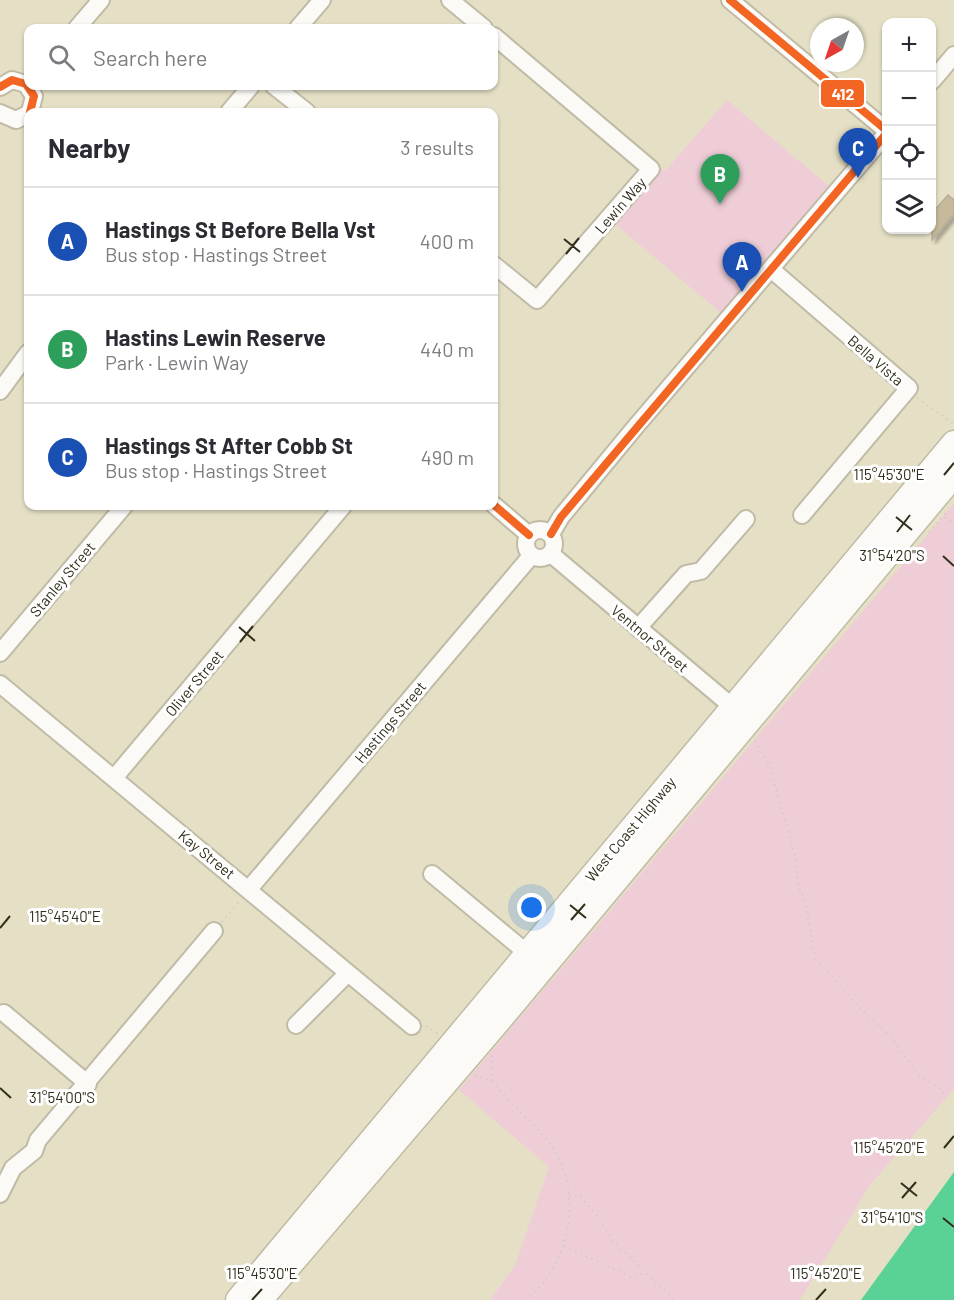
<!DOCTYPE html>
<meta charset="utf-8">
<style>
:root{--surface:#fff;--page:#f7f7f7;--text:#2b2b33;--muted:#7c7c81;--line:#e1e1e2;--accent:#db2777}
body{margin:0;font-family:Barlow,sans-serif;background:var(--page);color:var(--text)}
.controls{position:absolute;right:18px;top:18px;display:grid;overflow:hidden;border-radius:12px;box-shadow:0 2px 4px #0004}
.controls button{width:54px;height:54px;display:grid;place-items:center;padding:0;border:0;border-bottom:2px solid var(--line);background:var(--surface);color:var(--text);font:30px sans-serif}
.compass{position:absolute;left:810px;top:18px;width:54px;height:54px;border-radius:50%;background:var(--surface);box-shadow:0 2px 4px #0004;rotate:220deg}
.you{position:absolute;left:532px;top:908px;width:21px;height:21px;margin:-15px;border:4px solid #fff;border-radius:50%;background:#1a73e8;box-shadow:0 0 0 9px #1a73e833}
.badge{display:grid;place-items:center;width:39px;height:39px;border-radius:50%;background:var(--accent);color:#fff;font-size:20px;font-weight:700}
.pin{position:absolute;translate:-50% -50px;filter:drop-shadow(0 2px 3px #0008)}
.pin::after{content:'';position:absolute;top:32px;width:21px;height:18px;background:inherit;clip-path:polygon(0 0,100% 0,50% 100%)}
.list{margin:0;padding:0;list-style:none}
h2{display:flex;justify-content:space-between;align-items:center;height:78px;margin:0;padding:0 24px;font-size:26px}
h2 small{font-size:20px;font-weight:400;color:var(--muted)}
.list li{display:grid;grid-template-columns:39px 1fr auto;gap:18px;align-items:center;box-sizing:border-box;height:108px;padding:0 24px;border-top:2px solid var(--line)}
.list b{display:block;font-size:22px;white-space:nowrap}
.list p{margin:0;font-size:20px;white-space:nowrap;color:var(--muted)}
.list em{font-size:20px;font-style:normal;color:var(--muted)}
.icon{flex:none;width:33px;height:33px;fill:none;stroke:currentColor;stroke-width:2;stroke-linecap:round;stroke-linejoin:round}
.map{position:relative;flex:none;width:954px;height:1300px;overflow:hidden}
.search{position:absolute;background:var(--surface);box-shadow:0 2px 4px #0004;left:24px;top:24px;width:474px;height:66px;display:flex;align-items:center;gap:15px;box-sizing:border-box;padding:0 21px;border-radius:12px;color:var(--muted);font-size:22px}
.panel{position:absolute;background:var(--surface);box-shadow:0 2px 4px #0004;left:24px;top:108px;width:474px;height:402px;border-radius:12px}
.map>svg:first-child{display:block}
</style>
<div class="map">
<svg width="954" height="1300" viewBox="0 0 954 1300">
<defs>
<filter id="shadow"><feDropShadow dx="3.5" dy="3.5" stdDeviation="1.5" flood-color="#0004"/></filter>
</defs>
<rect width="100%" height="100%" fill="#e5e0c5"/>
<g fill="#efcdd7">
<polygon points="727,100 829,186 721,313 611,221 658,165 665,171"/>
<polygon points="954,503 954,1089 870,1185 800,1300 490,1300 515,1265 549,1167 459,1090"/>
</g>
<polygon fill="#5ad197" points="954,1172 954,1300 861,1300"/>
<polygon fill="#c7ba9a" stroke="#b5ad9a" stroke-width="1.5" filter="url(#shadow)" points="948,195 954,200 954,214 932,240 932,213"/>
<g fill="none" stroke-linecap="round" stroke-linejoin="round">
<defs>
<g id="minor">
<polyline points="450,0 484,28"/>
<polyline points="730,0 886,130"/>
<polyline points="77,28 101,0"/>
<polyline points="298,28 322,0"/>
<polyline points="494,36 651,169 537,300 494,265"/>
<polyline points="932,81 954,55"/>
<polyline points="274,86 307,112"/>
<polyline points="0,87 12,80 26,84 34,96 30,112"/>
<polyline points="229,112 251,86"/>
<polyline points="0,113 16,120 28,114"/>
<polyline points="772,270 909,388 802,515"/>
<polyline points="0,391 28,353"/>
<polyline points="494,505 529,535"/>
<circle cx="540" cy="544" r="14"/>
<polyline points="551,534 561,517 637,425 886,134"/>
<polyline points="551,554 741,714"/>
<polyline points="638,628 686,574 701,571 746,519"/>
<polyline points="0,653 124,506"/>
<polyline points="0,684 412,1026"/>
<polyline points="114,778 343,506"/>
<polyline points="432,874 527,953"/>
<polyline points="249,889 531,556"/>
<polyline points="4,1013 88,1084"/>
<polyline points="296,1025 347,974"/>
<polyline points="0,1194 13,1168 34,1151 38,1140 214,931"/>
</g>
<g id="highway">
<polyline points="238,1300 954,443"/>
<polyline points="260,1300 501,1018 954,475"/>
</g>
</defs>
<use href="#minor" stroke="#c0bba6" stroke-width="20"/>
<use href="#highway" stroke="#c0bba6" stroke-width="27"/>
<g stroke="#cfcdc5" stroke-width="2" stroke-dasharray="1.5 4.5" stroke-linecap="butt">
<polyline points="917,398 954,424"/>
<polyline points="945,517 954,523"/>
<polyline points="929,533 948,510"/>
<polyline points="755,741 769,764 795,855 799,889 805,899 815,958 860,1008 891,1037 919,1075 941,1089 946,1098"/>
<polyline points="222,922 239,901"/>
<polyline points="426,1026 439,1034"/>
<polyline points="475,1075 492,1081"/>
<polyline points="492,1081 492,1055"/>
<path d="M492,1081C511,1106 537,1124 554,1150C584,1195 569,1268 525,1300"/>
<polyline points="569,1196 579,1195 597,1215 613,1241 674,1300"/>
<polyline points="564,1246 633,1278 644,1273"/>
</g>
<use href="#minor" stroke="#fbfaf6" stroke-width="16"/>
<use href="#highway" stroke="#fbfaf6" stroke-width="24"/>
<defs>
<g id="bus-1">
<polyline points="730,0 886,130"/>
<polyline points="0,87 12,80 26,84 34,96 30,112"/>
<polyline points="494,505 529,535"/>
<polyline points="551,534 561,517 886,134"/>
</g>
</defs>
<use href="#bus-1" stroke="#fff" stroke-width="12"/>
<use href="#bus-1" stroke="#f26522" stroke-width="8"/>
</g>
<path fill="none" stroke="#312e1b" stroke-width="2" d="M564,239L580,252M566,254L579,238M944,475L954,463M896,517L912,530M897,532L910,515M943,556L954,566M239,627L255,641M240,642L253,626M570,905L586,918M571,920L585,904M0,928L10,916M0,1088L11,1098M944,1148L954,1136M901,1183L917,1196M902,1198L916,1182M943,1218L954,1227M252,1300L262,1289M816,1300L826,1289"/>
<g text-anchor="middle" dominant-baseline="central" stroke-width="6" stroke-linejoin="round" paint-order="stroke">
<g font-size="15" fill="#312e1b" stroke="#fff">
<text transform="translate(620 205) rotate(-49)">Lewin Way</text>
<text transform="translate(876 360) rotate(41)">Bella Vista</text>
<text transform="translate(62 579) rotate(-50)">Stanley Street</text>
<text transform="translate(650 638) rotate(40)">Ventnor Street</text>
<text transform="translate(194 683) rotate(-50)">Oliver Street</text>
<text transform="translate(390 722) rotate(-50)">Hastings Street</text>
<text transform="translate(630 829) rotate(-50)">West Coast Highway</text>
<text transform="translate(207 854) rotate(39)">Kay Street</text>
</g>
</g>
<g font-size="15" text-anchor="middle" fill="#312e1b" stroke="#fff" stroke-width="6" stroke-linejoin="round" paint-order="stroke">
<text x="889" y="480">115°45'30"E</text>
<text x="892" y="561">31°54'20"S</text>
<text x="65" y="922">115°45'40"E</text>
<text x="62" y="1103">31°54'00"S</text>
<text x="889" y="1153">115°45'20"E</text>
<text x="892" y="1223">31°54'10"S</text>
<text x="262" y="1279">115°45'30"E</text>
<text x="826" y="1279">115°45'20"E</text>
</g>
<rect stroke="#fff" stroke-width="2" x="820" y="79" width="45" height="29" rx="6" fill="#f26522"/>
<g font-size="16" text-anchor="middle" font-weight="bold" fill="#fff">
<text x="843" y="100">412</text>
</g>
</svg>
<div class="controls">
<button>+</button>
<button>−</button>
<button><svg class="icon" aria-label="locate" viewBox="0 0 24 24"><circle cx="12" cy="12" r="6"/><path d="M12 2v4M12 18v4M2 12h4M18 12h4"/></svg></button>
<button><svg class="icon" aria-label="layers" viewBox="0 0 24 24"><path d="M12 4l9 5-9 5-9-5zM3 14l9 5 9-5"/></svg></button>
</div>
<svg class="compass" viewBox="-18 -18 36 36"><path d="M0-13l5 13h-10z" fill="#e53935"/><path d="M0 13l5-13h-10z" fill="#7c7c81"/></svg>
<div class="you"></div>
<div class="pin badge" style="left:742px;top:292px;background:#1a4fb4">A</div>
<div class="pin badge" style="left:720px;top:204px;background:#2e9e5b">B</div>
<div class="pin badge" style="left:858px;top:178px;background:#1a4fb4">C</div>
<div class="search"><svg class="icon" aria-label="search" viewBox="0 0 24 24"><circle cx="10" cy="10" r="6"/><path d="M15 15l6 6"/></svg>Search here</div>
<section class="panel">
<h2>Nearby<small>3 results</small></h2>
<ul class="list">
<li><span class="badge" style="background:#1a4fb4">A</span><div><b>Hastings St Before Bella Vst</b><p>Bus stop · Hastings Street</p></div><em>400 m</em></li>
<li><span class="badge" style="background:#2e9e5b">B</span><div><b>Hastins Lewin Reserve</b><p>Park · Lewin Way</p></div><em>440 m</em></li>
<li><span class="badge" style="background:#1a4fb4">C</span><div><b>Hastings St After Cobb St</b><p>Bus stop · Hastings Street</p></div><em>490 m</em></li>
</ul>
</section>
</div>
